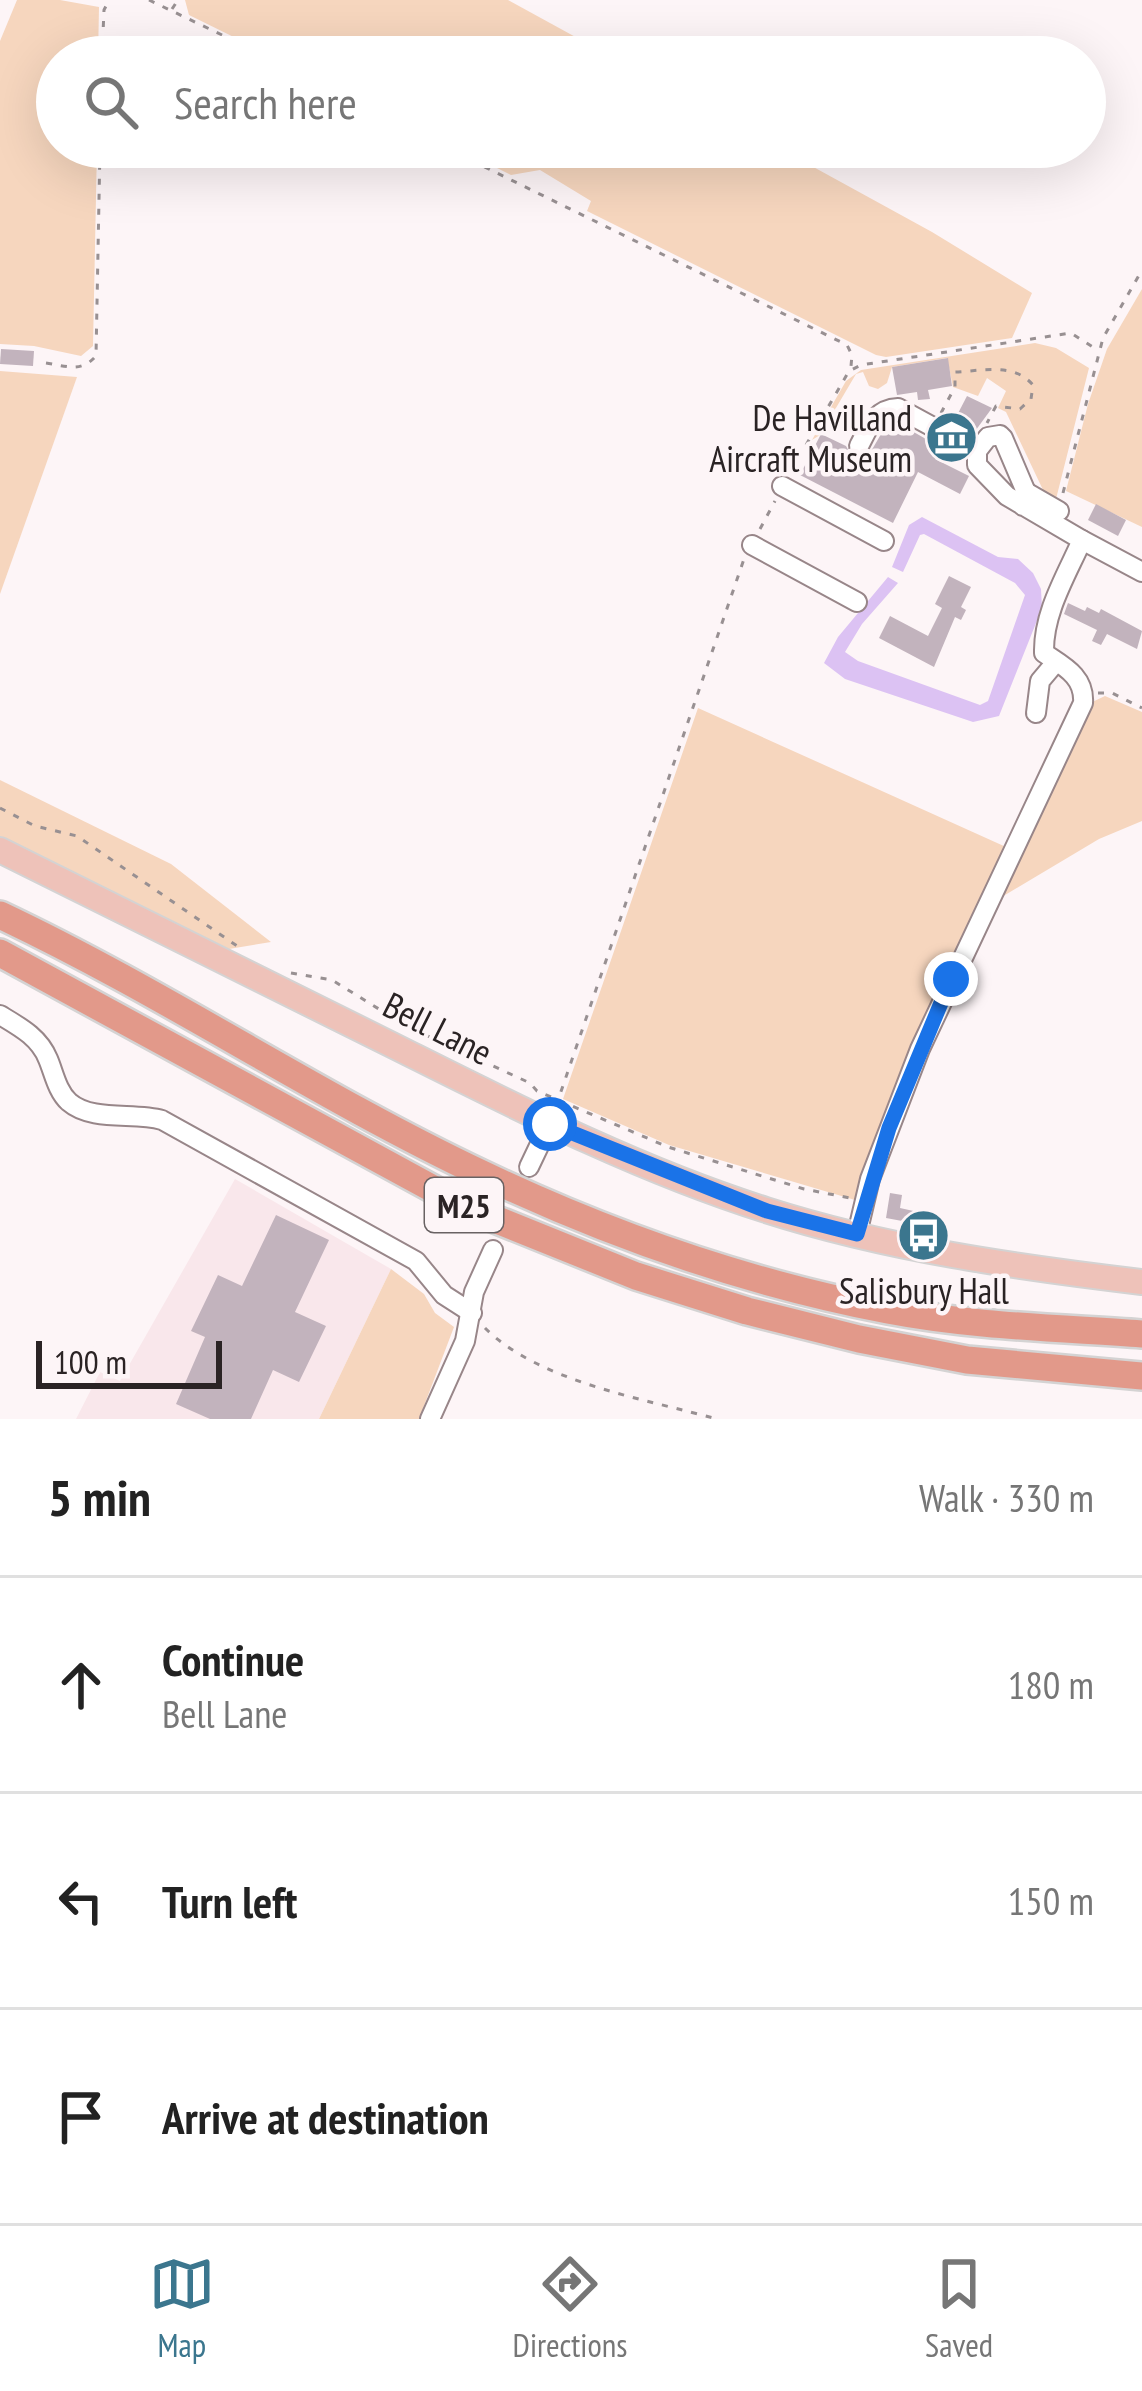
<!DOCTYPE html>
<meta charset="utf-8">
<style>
:root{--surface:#fff;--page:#f6f6f6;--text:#222;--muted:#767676;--line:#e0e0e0;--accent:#3b768e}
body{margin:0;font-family:"PT Sans Narrow",sans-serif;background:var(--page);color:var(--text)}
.scale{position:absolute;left:36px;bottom:30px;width:186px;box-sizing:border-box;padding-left:12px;border:6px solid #2a2324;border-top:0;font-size:33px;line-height:42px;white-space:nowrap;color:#2a2324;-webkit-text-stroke:9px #fdf5f7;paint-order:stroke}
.stop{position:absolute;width:36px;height:36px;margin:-27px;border:9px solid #1a73e8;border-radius:50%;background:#fff}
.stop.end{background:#1a73e8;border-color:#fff;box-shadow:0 3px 12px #0008}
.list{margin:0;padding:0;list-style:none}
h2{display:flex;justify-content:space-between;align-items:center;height:156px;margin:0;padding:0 48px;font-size:51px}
h2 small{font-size:39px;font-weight:400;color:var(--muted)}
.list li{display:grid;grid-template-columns:78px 1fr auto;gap:36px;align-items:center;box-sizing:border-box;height:216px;padding:0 48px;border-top:3px solid var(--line)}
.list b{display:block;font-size:45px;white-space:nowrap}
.list p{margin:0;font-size:39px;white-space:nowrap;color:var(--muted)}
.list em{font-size:39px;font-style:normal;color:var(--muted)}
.icon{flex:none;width:66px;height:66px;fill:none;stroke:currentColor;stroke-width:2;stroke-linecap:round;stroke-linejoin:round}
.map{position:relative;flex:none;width:1142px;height:1419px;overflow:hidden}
.search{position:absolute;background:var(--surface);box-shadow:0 12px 48px #0002;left:36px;right:36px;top:36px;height:132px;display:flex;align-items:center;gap:30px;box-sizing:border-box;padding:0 42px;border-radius:66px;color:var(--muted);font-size:45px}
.sheet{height:804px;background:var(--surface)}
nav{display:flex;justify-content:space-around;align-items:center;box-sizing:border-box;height:168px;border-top:3px solid var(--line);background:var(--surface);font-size:33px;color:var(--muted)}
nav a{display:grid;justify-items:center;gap:6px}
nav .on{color:var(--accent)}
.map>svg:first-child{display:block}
</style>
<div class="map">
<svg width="1142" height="1419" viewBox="0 0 1142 1419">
<rect width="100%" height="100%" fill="#fdf5f7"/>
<polygon fill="#f9e7eb" points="235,1179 391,1269 319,1419 76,1419 100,1372 120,1381"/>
<g fill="#f6d6be">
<polygon points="17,0 60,0 99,7 98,57 57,57 57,147 97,147 93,346 81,356 34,346 0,344 0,41"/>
<polygon points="185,0 508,0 612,57 274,57 189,15"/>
<polygon points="455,147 777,147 932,232 1032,293 1012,338 886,357 876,355 587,211 591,201 540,170 511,175"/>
<polygon points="1142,289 1142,527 1066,491 1088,404 1107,349"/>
<polygon points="1035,343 1056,348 1089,368 1056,499 1044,492 1006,412 998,408 1006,391 987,378 978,396 953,387 947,358 892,367 887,383 878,389 869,386 863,372 856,374 820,435 812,440 846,381 861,370"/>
<polygon points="0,371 77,377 0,594"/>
<polygon points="1105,696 1142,712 1142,821 1099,839 1000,898 1088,704"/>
<polygon points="698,708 1006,847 914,1046 855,1200 669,1145 563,1099"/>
<polygon points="0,780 171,864 271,942 229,949 0,837"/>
<polygon points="391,1269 424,1294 435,1313 454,1327 419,1419 319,1419"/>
</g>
<polygon fill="#dcc2f3" points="922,517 998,557 1018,559 1033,573 1041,589 1042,608 999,716 973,722 845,679 824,663 838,637 888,577 898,583 862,624 845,652 858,661 980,705 988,701 1025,595 1015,583 924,534 920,535 903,572 892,567 909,525"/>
<g fill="#c2b3bd">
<polygon points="1,349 34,351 33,366 0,364"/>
<polygon points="948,358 952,386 928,390 930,399 918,400 917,392 897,395 892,367"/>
<polygon points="967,396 992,408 973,434 953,423"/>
<polygon points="896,422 933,443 929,450 938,454 935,459 969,476 960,494 918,472 893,523 800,475 821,434 846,446 852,457 861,459 870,453 884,429"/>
<polygon points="1096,504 1126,520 1118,536 1088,520"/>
<polygon points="949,576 971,587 961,607 966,610 961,620 955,617 934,667 879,638 890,616 928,636 942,608 935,604"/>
<polygon points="1068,603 1085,611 1087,607 1099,613 1101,609 1142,631 1137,649 1107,634 1101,645 1092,641 1097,630 1064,614"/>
<polygon points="890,1193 902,1195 900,1208 927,1214 923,1233 912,1230 913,1223 886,1218"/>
<polygon points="276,1215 329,1240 295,1312 326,1326 299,1382 273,1370 251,1419 210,1419 176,1404 205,1337 191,1331 218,1275 242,1286"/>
</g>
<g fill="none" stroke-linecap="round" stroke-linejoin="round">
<defs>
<g id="minor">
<path d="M859,446C869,427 875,409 898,408L977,451"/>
<polyline points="782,486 884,541"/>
<polyline points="1026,492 1059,511"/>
<polyline points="1082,540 1142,572"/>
<polyline points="752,545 857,602"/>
<polyline points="1036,713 1040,681 1056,662"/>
<path d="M0,1015C20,1027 39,1037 48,1059C54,1073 57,1091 69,1102C92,1122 134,1112 162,1120L416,1261L444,1295L472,1313"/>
<polyline points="529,1167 549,1125"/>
<path d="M857,1234L870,1179L920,1049L1083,703C1085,676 1063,666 1044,653C1043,613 1066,576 1082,540L1007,496L977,465V451L988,437L1000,435L1003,438L1026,492L1023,506"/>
<polyline points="430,1419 465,1341 474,1292 493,1250"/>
</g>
<path id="major" d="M0,850C131,915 261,980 392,1045C514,1106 636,1169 766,1210C888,1249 1016,1267 1142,1282"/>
<g id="highway">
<path d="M0,915C165,993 317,1096 482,1174C610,1235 748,1283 888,1310C971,1326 1058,1328 1142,1334"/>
<polyline points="0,953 470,1209 636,1276 747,1311 859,1339 967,1360 1142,1376"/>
</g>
</defs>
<use href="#minor" stroke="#988689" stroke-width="22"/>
<use href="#major" stroke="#d4d3d3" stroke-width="28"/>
<use href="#highway" stroke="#d4d3d3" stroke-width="32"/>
<g stroke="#989092" stroke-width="3" stroke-dasharray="6 9" stroke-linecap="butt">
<polyline points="149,0 268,57"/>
<polyline points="172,9 178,0"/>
<polyline points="102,57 104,10 109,0"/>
<polyline points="444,147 847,345 852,355 851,366"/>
<path d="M46,363C66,366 81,373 96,356L100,147"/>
<path d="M941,413L955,387V372C983,371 1013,362 1033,385L1031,399L1020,409L996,406L987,423"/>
<polyline points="791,471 849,371 861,365 1071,333 1099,351"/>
<polyline points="1063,493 1103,338 1142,270"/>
<polyline points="760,529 775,501"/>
<polyline points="1098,693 1112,693 1142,708"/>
<polyline points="0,808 35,826 77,836 240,948"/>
<polyline points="291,973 332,980 408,1027 530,1083 537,1091 668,1147 804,1189 850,1198"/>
<polyline points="556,1106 744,559"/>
<path d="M485,1328C539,1382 645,1399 717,1419"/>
</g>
<use href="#minor" stroke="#fff" stroke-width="18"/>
<use href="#major" stroke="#eec2b9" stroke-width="24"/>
<use href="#highway" stroke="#e2998a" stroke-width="27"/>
</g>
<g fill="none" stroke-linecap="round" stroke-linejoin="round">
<polyline stroke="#1a73e8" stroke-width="15" points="550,1124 767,1211 857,1234 889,1128 951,979"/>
</g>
<defs>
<symbol id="museum-disc" viewBox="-11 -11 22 22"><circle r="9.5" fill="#3b768e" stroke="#fdf5f7"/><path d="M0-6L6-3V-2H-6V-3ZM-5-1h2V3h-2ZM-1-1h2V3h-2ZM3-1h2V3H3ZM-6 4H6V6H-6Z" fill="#fff"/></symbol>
<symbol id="bus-disc" viewBox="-11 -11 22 22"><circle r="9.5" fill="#3b768e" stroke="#fdf5f7"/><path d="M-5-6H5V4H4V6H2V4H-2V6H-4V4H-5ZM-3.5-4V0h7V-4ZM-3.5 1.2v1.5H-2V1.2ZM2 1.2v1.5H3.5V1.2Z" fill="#fff"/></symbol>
</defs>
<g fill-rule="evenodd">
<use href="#museum-disc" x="922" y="408" width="59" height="59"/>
<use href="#bus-disc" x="894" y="1206" width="59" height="59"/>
</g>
<g text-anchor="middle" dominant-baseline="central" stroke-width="9" stroke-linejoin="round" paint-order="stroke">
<rect fill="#fdf5f7" stroke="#696263" stroke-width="3" x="425" y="1178" width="78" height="54" rx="9"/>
<g font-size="33" font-weight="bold" fill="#2a2324">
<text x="464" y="1205">M25</text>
</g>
<g font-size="36" fill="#2a2324" stroke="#fdf5f7" text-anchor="end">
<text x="912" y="417">De Havilland<tspan x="912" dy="41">Aircraft Museum</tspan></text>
<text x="924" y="1290" text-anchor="middle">Salisbury Hall</text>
</g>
<g font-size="36" fill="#2a2324" stroke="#fdf5f7">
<text transform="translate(438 1028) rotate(27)">Bell Lane</text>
</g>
</g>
</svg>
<div class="scale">100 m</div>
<div class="stop" style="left:550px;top:1124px"></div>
<div class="stop end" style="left:951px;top:979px"></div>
<div class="search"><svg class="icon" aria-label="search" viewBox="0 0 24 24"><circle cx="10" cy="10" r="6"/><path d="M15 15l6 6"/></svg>Search here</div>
</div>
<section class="sheet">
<h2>5 min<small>Walk · 330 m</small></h2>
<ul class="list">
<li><svg class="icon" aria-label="ahead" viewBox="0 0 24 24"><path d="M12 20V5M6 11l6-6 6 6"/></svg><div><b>Continue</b><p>Bell Lane</p></div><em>180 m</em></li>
<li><svg class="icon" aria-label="left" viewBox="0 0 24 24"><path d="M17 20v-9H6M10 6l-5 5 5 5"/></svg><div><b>Turn left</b></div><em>150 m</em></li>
<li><svg class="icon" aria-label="arrive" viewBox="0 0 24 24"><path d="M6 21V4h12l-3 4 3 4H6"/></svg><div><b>Arrive at destination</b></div></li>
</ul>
</section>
<nav>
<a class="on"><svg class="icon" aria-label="map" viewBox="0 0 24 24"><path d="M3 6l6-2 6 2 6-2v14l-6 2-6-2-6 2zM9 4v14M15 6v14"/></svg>Map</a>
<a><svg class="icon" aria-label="directions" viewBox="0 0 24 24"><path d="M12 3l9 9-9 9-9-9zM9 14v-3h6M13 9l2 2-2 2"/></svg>Directions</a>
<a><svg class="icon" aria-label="saved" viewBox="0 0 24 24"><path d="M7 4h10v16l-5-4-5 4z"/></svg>Saved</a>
</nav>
